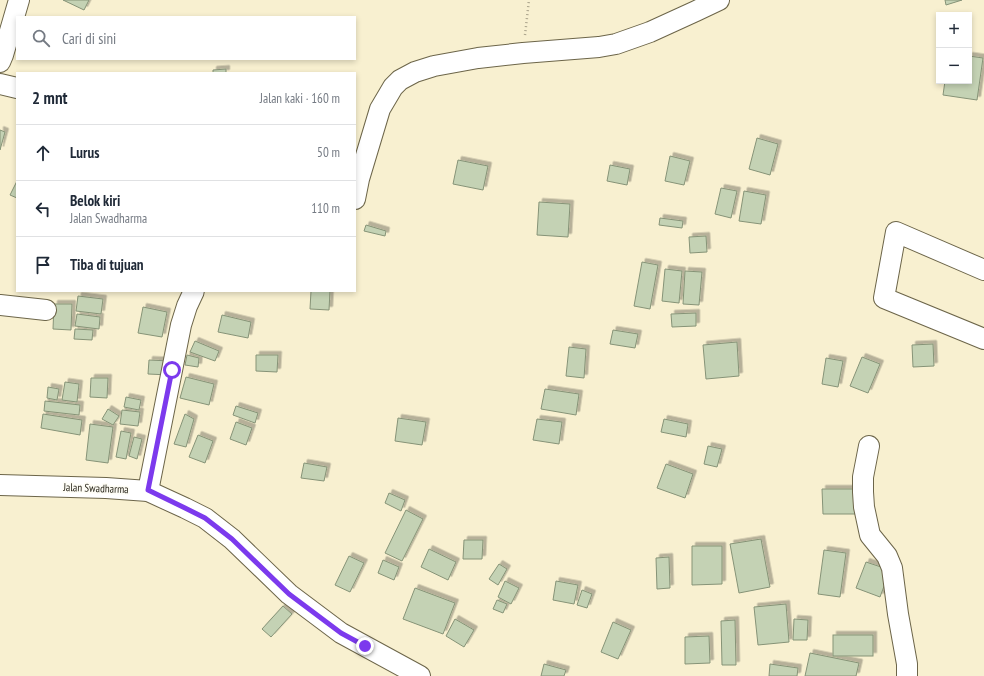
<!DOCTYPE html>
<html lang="id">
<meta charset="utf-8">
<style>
:root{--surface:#fff;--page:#f2f2f3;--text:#1f2937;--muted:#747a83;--line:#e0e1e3}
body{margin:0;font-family:"PT Sans Narrow",sans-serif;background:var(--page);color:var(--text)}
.controls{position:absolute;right:12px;top:12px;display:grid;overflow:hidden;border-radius:0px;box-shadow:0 2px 6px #0003}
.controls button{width:36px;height:36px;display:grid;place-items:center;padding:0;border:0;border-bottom:1px solid var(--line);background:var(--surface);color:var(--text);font:20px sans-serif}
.stop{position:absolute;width:12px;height:12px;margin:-9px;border:3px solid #7c3aed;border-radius:50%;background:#fff}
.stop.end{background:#7c3aed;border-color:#fff;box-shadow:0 1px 4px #0008}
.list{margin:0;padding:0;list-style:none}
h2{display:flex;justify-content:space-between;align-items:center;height:52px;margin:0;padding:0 16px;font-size:17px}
h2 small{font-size:13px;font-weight:400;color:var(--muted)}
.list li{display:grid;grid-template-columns:26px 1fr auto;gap:12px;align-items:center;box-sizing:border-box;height:56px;padding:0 16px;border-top:1px solid var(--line)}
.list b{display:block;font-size:15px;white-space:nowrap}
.list p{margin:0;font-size:13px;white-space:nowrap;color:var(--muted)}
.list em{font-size:13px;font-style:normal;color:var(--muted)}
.icon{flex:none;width:22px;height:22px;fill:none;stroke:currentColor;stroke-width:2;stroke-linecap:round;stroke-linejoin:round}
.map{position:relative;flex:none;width:984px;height:676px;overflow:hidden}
.search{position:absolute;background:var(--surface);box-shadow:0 2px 6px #0003;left:16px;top:16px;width:340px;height:44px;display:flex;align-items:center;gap:10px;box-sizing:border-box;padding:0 14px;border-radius:0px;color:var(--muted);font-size:15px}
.panel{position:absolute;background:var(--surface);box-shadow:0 2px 6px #0003;left:16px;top:72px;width:340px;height:220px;border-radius:0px}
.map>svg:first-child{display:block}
</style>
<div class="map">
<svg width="984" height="676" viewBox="0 0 984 676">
<defs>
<filter id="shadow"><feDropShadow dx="3.5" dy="-3.5" stdDeviation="0" flood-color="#0004"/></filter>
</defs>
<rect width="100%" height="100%" fill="#f8f0d0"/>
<g fill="#c4d2b4" stroke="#869377" filter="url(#shadow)">
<polygon points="63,0 89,0 84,10"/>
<polygon points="945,0 962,0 946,5"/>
<polygon points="969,56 983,58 977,100 943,95 945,81 969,81"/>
<polygon points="226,69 226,73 213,73 213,70"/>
<polygon points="0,130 5,132 0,150"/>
<polygon points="757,138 778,144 770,175 749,169"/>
<polygon points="670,156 690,161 684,185 665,181"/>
<polygon points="458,160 488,166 483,190 453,184"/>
<polygon points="610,165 630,169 627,185 607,181"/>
<polygon points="17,181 17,198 10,195"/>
<polygon points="721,188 737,191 731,218 715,214"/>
<polygon points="744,191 766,195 761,224 739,221"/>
<polygon points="539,202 570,204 568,237 537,235"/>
<polygon points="660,218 683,221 682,228 659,225"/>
<polygon points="366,225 386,231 385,236 364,231"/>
<polygon points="706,236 707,252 690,253 689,237"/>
<polygon points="642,262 658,265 650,309 634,306"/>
<polygon points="665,269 682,271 679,303 662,301"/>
<polygon points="685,271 702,272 699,305 683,304"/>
<polygon points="311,291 330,291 329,310 310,309"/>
<polygon points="78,296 103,299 101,314 76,311"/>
<polygon points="54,304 72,304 71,330 53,329"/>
<polygon points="143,307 167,312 162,337 138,333"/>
<polygon points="696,313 696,326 672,327 671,314"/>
<polygon points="77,314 100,317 99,329 75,326"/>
<polygon points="222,315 251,322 248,338 218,332"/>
<polygon points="75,329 93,330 92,340 74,339"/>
<polygon points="613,330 638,334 635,348 610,344"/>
<polygon points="195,341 219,351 215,361 190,352"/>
<polygon points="737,342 739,376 706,379 703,345"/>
<polygon points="933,344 934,366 913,367 912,345"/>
<polygon points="569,347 586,349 584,378 566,376"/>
<polygon points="187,355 199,358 198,367 185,365"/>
<polygon points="256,355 278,355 277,372 256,371"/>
<polygon points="862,357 880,364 868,393 850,386"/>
<polygon points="826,358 843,361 838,387 822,384"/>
<polygon points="149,360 170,361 169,375 148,374"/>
<polygon points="186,377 214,384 209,405 180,398"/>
<polygon points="91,378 108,378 107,398 90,397"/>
<polygon points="65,382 79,384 77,402 62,400"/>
<polygon points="48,387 59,389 57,400 47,398"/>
<polygon points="545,389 579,394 576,415 541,409"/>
<polygon points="126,397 141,400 139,410 124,407"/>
<polygon points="45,401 80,405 79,415 44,411"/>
<polygon points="236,406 258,413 255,423 233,415"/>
<polygon points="108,409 119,416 113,425 102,419"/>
<polygon points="122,410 140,412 138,426 120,424"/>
<polygon points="43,414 82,420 80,435 41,428"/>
<polygon points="185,414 194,419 186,447 174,444"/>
<polygon points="398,418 426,422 422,445 395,441"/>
<polygon points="537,419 562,422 559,444 533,440"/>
<polygon points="664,419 688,424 686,437 661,432"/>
<polygon points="236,422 252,428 246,445 230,439"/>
<polygon points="90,424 113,427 108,463 86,460"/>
<polygon points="121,431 131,433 126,459 116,457"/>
<polygon points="198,435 213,441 205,463 189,457"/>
<polygon points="134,437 142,439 137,459 129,456"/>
<polygon points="708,446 722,449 717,467 704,464"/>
<polygon points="304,463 327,467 324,481 301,478"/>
<polygon points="666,464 693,474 685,498 657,488"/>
<polygon points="822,489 860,489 860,514 823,514"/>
<polygon points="389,493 405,500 401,511 385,503"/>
<polygon points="406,510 423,519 402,561 385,553"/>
<polygon points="761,539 770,587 739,593 730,544"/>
<polygon points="464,540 483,540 482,559 463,559"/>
<polygon points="692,546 722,546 722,584 692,585"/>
<polygon points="429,549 456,562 448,580 421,567"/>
<polygon points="824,550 846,553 840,597 818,594"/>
<polygon points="349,556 364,563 350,592 335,585"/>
<polygon points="669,557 670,588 657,589 656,558"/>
<polygon points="383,560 399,567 394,580 378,573"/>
<polygon points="866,562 890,570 880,597 856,588"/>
<polygon points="499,564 507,569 498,585 489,579"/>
<polygon points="505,581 519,588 511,604 498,597"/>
<polygon points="556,581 578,585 574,604 553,600"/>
<polygon points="415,588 455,603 443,634 403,619"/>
<polygon points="582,590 592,594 587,608 577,605"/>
<polygon points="497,600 507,604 503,613 493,609"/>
<polygon points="786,604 789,642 758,645 754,607"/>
<polygon points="283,606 292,614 271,637 262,629"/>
<polygon points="455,619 474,630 464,647 446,636"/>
<polygon points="794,619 808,620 807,640 793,640"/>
<polygon points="735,620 736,665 722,665 721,621"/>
<polygon points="613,622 631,630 618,659 601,652"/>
<rect x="833" y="635" width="40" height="21"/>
<polygon points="709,636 710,663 685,664 685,637"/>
<polygon points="810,653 859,663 856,676 805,676"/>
<polygon points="544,664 566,670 564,676 541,676"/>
<polygon points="770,664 798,668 797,676 769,676"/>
</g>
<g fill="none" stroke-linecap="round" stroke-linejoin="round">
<defs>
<g id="minor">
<polyline points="0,62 3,55 19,0"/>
<polyline points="0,84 17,88"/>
<polyline points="355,199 359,179 380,109 393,87 400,80 415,72 434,66 478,58 523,53 599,47 616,44 650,32 696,11 719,0"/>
<polyline points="984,270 896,232 884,298 984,339"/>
<polyline points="0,305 46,310"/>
<polyline points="869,446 863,477 863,492 864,507 870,535 887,556 892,568 898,614 907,664 907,676"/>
<polyline points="0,485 106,488 148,491 185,508 205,518 232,539 289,594 341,633 420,676"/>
<polyline points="148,491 181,325 187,306 194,291"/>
</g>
</defs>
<use href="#minor" stroke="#6c6549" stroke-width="22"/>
<polyline stroke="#aaa38b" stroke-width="2.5" stroke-dasharray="1 3" stroke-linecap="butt" points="525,35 529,0"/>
<use href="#minor" stroke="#fff" stroke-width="20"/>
</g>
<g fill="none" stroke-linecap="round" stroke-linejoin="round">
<polyline stroke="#7c3aed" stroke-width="5" points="172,370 148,490 185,508 205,518 232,539 289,594 341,633 365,646"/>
</g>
<g text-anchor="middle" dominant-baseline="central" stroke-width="3.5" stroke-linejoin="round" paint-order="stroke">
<g font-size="11" fill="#1f1c10" stroke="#fefdf6">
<text transform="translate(96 488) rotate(2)">Jalan Swadharma</text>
</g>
</g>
</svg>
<div class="controls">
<button>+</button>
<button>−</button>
</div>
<div class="stop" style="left:172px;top:370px"></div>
<div class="stop end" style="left:365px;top:646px"></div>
<div class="search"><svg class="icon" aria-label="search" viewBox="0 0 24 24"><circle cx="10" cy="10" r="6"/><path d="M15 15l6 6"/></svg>Cari di sini</div>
<section class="panel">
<h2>2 mnt<small>Jalan kaki · 160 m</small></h2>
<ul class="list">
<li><svg class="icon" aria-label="ahead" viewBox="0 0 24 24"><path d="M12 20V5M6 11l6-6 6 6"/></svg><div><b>Lurus</b></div><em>50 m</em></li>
<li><svg class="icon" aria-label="left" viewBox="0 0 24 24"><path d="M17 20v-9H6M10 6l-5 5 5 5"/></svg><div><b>Belok kiri</b><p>Jalan Swadharma</p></div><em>110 m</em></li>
<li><svg class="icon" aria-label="arrive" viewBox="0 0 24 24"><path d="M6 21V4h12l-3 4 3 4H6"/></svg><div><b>Tiba di tujuan</b></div></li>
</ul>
</section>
</div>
